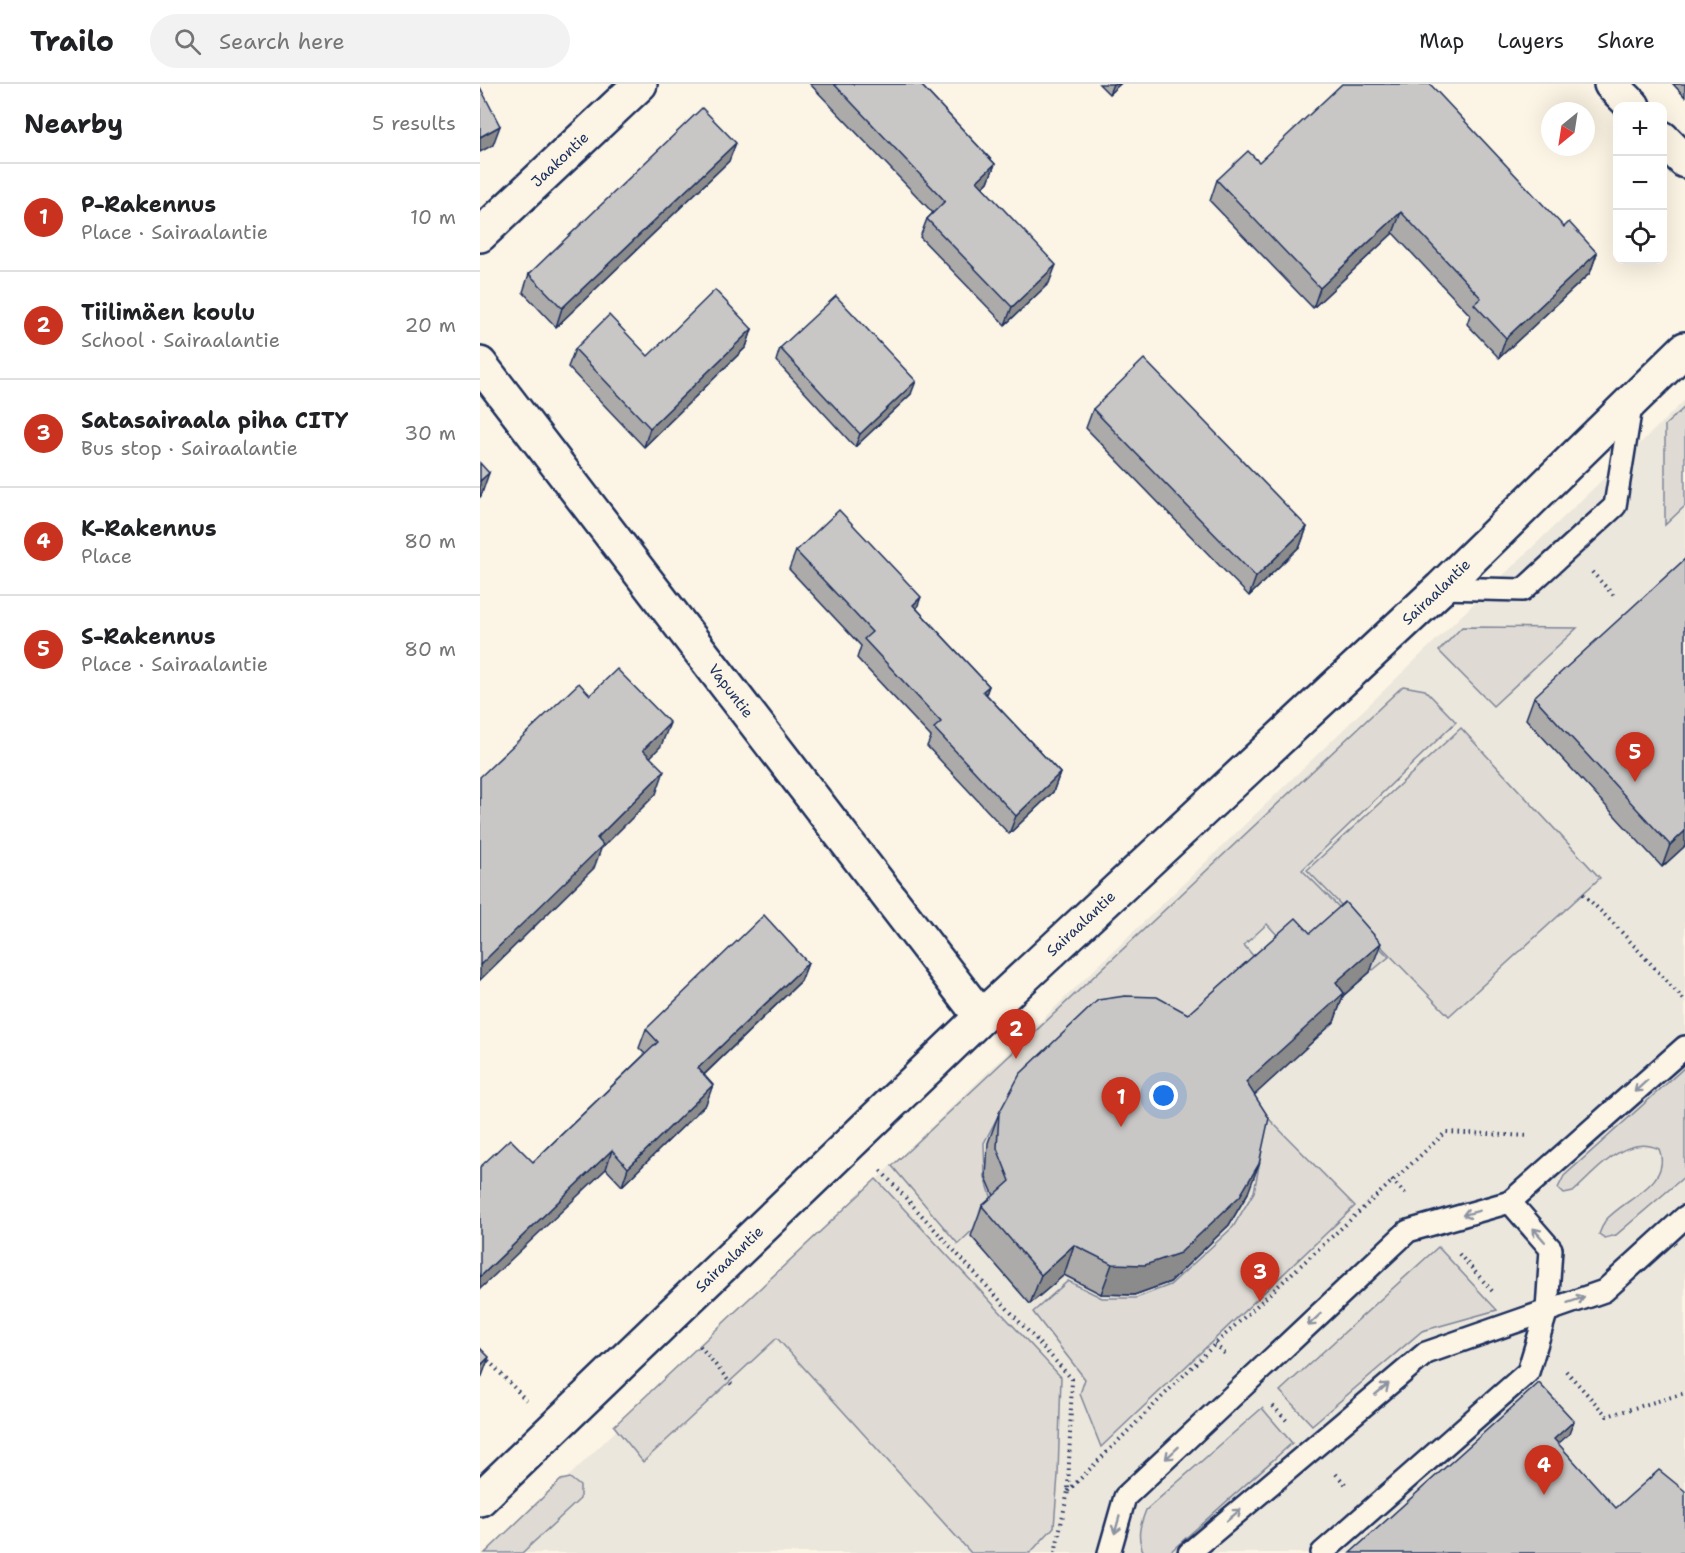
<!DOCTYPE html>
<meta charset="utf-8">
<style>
:root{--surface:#fff;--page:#f2f2f2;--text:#202124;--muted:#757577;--line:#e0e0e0;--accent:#c8321e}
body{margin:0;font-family:"Shantell Sans",sans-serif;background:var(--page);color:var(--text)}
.controls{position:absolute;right:18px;top:18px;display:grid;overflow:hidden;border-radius:12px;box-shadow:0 6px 24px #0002}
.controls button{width:54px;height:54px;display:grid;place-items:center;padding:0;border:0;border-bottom:2px solid var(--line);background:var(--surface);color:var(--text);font:30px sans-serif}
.compass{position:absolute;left:1061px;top:18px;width:54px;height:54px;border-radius:50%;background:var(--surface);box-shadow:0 6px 24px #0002;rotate:210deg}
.you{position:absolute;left:684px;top:1012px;width:21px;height:21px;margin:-15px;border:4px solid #fff;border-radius:50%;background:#1a73e8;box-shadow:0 0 0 9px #1a73e833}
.badge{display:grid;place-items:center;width:39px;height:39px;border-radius:50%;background:var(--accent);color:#fff;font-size:20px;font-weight:700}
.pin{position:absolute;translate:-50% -50px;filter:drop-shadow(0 2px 3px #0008)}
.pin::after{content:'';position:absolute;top:32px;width:21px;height:18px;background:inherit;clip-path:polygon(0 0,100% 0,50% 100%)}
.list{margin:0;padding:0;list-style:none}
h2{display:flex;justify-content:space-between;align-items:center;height:78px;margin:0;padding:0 24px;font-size:26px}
h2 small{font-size:20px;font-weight:400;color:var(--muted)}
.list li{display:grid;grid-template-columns:39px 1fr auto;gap:18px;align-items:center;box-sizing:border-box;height:108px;padding:0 24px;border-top:2px solid var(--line)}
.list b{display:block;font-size:22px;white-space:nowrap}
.list p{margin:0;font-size:20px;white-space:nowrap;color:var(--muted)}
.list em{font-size:20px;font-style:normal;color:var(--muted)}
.icon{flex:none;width:33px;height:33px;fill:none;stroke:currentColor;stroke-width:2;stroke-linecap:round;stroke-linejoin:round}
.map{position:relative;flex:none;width:1205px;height:1469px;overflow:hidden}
header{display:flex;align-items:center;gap:36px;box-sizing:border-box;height:84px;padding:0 30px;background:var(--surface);border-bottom:2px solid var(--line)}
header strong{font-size:28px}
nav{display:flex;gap:33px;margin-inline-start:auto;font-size:21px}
.search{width:420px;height:54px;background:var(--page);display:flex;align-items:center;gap:15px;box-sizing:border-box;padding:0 21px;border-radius:33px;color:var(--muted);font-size:22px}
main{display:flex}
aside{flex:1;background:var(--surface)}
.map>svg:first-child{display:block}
</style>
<header>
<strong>Trailo</strong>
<div class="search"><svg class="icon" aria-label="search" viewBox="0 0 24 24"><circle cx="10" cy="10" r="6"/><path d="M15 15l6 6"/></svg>Search here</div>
<nav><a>Map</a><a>Layers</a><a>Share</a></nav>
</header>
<main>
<aside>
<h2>Nearby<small>5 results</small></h2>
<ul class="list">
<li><span class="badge">1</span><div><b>P-Rakennus</b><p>Place · Sairaalantie</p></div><em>10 m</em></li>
<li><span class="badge">2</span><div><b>Tiilimäen koulu</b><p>School · Sairaalantie</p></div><em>20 m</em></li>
<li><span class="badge">3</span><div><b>Satasairaala piha CITY</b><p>Bus stop · Sairaalantie</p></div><em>30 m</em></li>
<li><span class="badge">4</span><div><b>K-Rakennus</b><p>Place</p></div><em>80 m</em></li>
<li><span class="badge">5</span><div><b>S-Rakennus</b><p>Place · Sairaalantie</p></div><em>80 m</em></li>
</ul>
</aside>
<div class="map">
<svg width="1205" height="1469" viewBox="0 0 1205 1469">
<rect width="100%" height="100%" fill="#fcf5e5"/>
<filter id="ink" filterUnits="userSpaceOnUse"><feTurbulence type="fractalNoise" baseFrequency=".0167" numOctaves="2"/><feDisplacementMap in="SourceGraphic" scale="12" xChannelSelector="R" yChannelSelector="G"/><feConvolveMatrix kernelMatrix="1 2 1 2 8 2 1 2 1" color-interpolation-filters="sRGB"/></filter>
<g filter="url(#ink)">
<polygon fill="#ece7dc" points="1205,316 1205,1469 9,1469"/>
<g fill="#dfdbd4" stroke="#7d8599" stroke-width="1.5">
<polygon points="1205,323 1205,422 1185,441 1185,341"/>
<polygon points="982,543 1097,544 1013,622 959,567"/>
<polygon points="923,602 945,606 976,638 822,786 909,873 893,886 854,844 820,876 787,840 764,861 780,880 696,953 526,1017 504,1059 505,1093 515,1125 478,1160 412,1082"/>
<polygon points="981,644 1120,794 969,932 827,786"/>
<path d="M1205,983V1092L1136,1151L1125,1154L1119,1150C1121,1146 1123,1140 1125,1137C1143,1115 1193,1100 1179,1065C1145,1049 1116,1088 1093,1108L1084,1110L1078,1104L1084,1092Z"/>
<polygon points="783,1029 875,1122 621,1363 600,1310 605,1295 553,1228 588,1197 622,1214 656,1214 690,1201 753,1143 774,1108 782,1066 769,1041"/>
<polygon points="396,1095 581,1293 578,1391 574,1443 550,1469 491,1469 297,1254 163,1378 134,1342"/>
<polygon points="958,1163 1017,1226 942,1247 832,1341 800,1307"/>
<path d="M782,1324L812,1359L689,1469H664C656,1453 660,1441 666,1426Z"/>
<polygon points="90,1394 100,1402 100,1415 42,1469 5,1469 81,1396"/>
</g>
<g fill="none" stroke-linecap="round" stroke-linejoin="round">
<defs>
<g id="service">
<polyline points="961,504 1043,506 1135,422 1152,316"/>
<polyline points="629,1469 645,1413 928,1147 1030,1118 1205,963"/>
<polyline points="709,1469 946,1269 1124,1207 1205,1133"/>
<polyline points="842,1469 1048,1288 1067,1226 1071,1165 1030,1118"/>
</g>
<g id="minor">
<polyline points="1131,0 1153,22"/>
<polyline points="1182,54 1205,77"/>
<path id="s1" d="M0,151L160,0"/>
<path id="s2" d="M0,280L501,933"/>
</g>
<g id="tertiary">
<path id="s3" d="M0,1415L501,933L961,504L1205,265"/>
</g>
</defs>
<use href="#service" stroke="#1b2f5e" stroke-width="26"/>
<use href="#minor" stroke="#1b2f5e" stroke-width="38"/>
<use href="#tertiary" stroke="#1b2f5e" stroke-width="38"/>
<g stroke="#1b2f5e" stroke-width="4" stroke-dasharray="1.5 4.5" stroke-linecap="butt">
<polyline points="1112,488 1136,514"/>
<polyline points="1103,810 1135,841 1205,917"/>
<polyline points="401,1087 592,1295 588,1407 575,1469"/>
<polyline points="912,1096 926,1111"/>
<polyline points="979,1170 1014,1209"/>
<polyline points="735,1260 745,1270"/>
<polyline points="220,1262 252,1301"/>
<polyline points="0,1268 46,1316"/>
<polyline points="1086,1287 1127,1332 1205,1309"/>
<polyline points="793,1322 808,1338"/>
<polyline points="856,1390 867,1402"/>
<polyline points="588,1407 735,1260 966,1048 1049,1052"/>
</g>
<use href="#service" stroke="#fcf5e5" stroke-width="21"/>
<use href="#minor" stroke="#fcf5e5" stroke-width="33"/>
<use href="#tertiary" stroke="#fcf5e5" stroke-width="33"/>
</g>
<g fill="#acabaa" stroke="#1b2f5e" stroke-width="1.5">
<polygon points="330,0 440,0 515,80 508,98 503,103 569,199 525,241 440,153 447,135 453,129"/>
<polygon points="619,0 640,0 629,10"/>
<polygon points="1193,0 1205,0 1205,13"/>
<polygon points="249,77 76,243 43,208 49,190"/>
<polygon points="779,78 1084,143 1117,169 1110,189 1019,274 987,240 990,231 913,149 833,224 730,117 737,96"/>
<polygon points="272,245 266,263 164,363 88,283 95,265 168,272"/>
<polygon points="300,264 431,310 375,363 296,277"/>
<polygon points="613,325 827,443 820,462 769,512 606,344"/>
<polygon points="316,467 437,525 509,602 506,610 580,689 573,708 529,750 447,662 451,653 377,574 381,562 309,485"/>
<polygon points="1054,613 1205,762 1182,783 1046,635"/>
<polygon points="830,849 890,888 863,912 854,938 774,1011 768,1109 749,1141 690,1198 654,1211 621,1210 584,1191 550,1220 491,1152 502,1122 514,1112 506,1093 508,1059 519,1029 708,930"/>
<polygon points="328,879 321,897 224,991 226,1020 142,1102 126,1085 53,1078 165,970 159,964 166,945"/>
</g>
<g fill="#8c8b8b" stroke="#1b2f5e" stroke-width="1.5">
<polygon points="633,0 640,0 629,10"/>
<polygon points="20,42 13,61 0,68 0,53"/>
<polygon points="256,59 249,77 76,243 82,224"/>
<polygon points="515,80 508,98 491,115 497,97"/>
<polygon points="921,128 913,149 833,224 840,204"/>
<polygon points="1117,169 1110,189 1019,274 1026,254"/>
<polygon points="576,181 569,199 525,241 532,223"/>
<polygon points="272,245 266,263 164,363 170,344"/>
<polygon points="436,297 431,310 375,363 380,350"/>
<polygon points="9,389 1,412 0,413 0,397"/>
<polygon points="827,443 820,462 769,512 776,493"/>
<polygon points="441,513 434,532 433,521"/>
<polygon points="509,602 502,620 503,607"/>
<polygon points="190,639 181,662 155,689 163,666"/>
<polygon points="184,687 176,710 121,765 114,784 0,896 0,881 117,754"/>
<polygon points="580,689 573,708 529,750 536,732"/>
<polygon points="1205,747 1205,762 1182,783 1190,761"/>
<polygon points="901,859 890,888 863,912 854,938 756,1028 766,998 856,898"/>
<polygon points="328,879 321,897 211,1003 218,984"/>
<polygon points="233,1001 226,1020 142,1102 148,1084"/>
<polygon points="132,1066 126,1085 0,1205 0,1193"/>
<polygon points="779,1080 768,1109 749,1141 690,1198 654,1211 621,1210 632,1180"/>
<polygon points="594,1161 584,1191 550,1220 561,1191"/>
<polygon points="9,1273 2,1292 0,1294 0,1282"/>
<polygon points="1094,1337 1089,1350 1069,1368 1074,1355"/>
</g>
<g fill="#c8c7c6" stroke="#1b2f5e" stroke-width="1.5">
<polygon points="354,0 440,0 515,80 497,97 576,181 532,223 447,135 465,117"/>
<polygon points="862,0 950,0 1084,143 1089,138 1117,169 1026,254 994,220 1001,214 921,128 840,204 737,96 768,67 779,78"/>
<polygon points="0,3 20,42 0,53"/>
<polygon points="222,24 256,59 82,224 49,190"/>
<polygon points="235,206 272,245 170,344 95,265 129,231 168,272"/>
<polygon points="356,212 436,297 380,350 300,264"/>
<polygon points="664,275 827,443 776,493 613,325"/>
<polygon points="0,379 9,389 0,397"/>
<polygon points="359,426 441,513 433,521 509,602 503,607 580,689 536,732 454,644 461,638 384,555 392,548 316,467"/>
<polygon points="1205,475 1205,747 1190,761 1054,613"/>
<polygon points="137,585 190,639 163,666 184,687 117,754 123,761 0,881 0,693 99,599 110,611"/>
<polygon points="865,818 901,859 856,898 864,909 766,998 789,1034 779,1080 760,1112 700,1169 665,1181 632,1180 594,1161 561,1191 502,1122 530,1097 517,1064 519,1029 540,990 618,916 645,912 677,913 708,930 816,834 830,849"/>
<polygon points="284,831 328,879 218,984 233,1001 148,1084 132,1066 0,1193 0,1083 30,1055 53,1078 178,958 166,945"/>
<polygon points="0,1264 9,1273 0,1282"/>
<polygon points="1059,1299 1094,1337 1074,1355 1136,1424 1179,1386 1205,1407 1205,1469 870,1469"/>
</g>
<defs><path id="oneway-shaft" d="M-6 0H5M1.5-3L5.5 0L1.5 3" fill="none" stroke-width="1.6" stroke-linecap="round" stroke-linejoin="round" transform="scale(1.5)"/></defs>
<g stroke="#8c92a2">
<use href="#oneway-shaft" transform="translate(1161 1002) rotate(138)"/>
<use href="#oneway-shaft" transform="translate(991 1129) rotate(165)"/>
<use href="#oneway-shaft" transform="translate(1059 1151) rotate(-131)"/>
<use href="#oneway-shaft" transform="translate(1096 1216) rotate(-19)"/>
<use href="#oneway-shaft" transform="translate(834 1236) rotate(137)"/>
<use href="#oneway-shaft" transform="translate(902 1305) rotate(-40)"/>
<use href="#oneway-shaft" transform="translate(692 1369) rotate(137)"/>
<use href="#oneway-shaft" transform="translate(754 1431) rotate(-40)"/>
<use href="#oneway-shaft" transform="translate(637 1441) rotate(106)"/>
</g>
</g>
<g text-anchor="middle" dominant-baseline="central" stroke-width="4.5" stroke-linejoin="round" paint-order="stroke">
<g font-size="15" fill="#1b2f5e" stroke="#fcf5e5">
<text stroke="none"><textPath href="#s1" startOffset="110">Jaakontie</textPath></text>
<text stroke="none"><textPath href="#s3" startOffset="1318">Sairaalantie</textPath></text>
<text stroke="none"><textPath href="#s2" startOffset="412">Vapuntie</textPath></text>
<text stroke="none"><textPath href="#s3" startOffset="832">Sairaalantie</textPath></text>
<text stroke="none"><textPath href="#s3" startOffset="346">Sairaalantie</textPath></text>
</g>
</g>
</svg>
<div class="controls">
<button>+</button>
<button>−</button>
<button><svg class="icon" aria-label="locate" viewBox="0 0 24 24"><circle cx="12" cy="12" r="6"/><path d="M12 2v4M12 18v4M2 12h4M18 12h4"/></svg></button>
</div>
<svg class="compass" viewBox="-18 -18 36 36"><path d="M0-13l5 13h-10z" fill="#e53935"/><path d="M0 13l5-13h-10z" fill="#757577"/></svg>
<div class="you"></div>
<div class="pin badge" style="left:641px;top:1043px">1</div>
<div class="pin badge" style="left:536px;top:975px">2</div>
<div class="pin badge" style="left:780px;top:1218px">3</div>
<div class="pin badge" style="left:1064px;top:1411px">4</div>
<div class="pin badge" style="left:1155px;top:698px">5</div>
</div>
</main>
